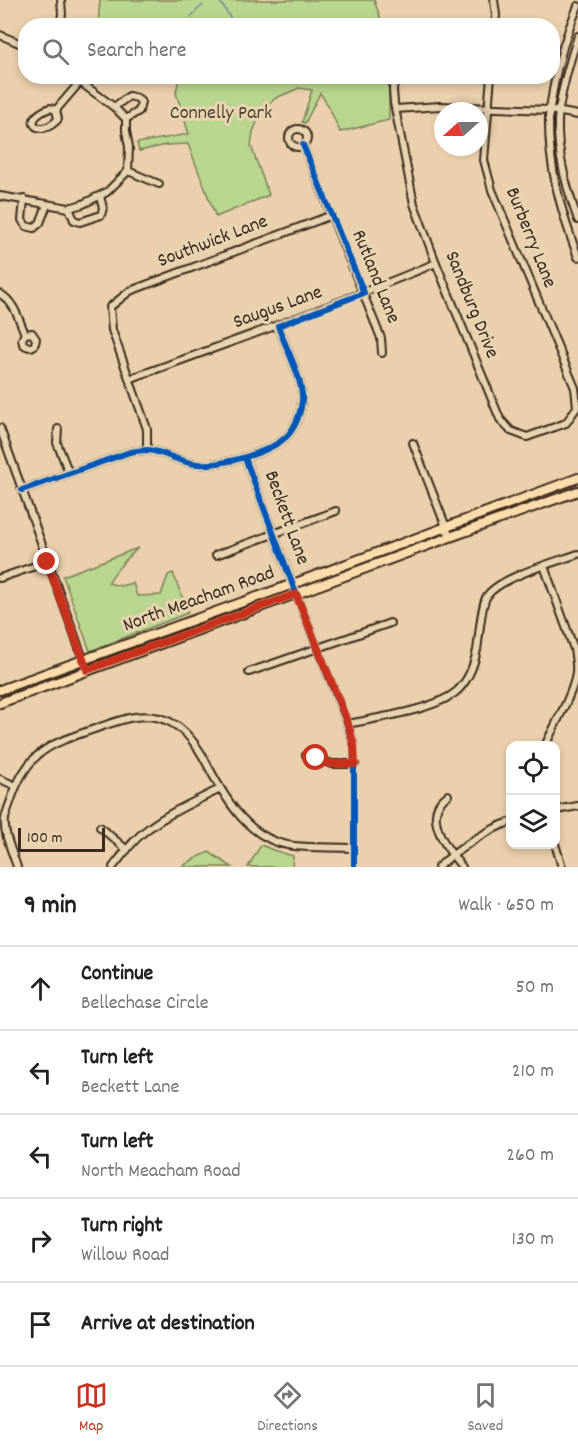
<!DOCTYPE html>
<meta charset="utf-8">
<style>
:root{--surface:#fff;--page:#f2f2f2;--text:#202124;--muted:#757577;--line:#e0e0e0;--accent:#c8321e}
body{margin:0;font-family:Dekko,sans-serif;background:var(--page);color:var(--text)}
.controls{position:absolute;right:18px;bottom:18px;display:grid;overflow:hidden;border-radius:12px;box-shadow:0 3px 9px #0003}
.controls button{width:54px;height:54px;display:grid;place-items:center;padding:0;border:0;border-bottom:2px solid var(--line);background:var(--surface);color:var(--text);font:30px sans-serif}
.compass{position:absolute;left:434px;top:102px;width:54px;height:54px;border-radius:50%;background:var(--surface);box-shadow:0 3px 9px #0003;rotate:249deg}
.scale{position:absolute;left:18px;bottom:15px;width:87px;box-sizing:border-box;padding-left:6px;border:3px solid #3b2a1e;border-top:0;font-size:16px;line-height:21px;white-space:nowrap;color:#3b2a1e;-webkit-text-stroke:4px #e8d3b2;paint-order:stroke}
.stop{position:absolute;width:18px;height:18px;margin:-14px;border:4px solid #c8321e;border-radius:50%;background:#fff}
.stop.end{background:#c8321e;border-color:#fff;box-shadow:0 2px 6px #0008}
.list{margin:0;padding:0;list-style:none}
h2{display:flex;justify-content:space-between;align-items:center;height:78px;margin:0;padding:0 24px;font-size:26px}
h2 small{font-size:20px;font-weight:400;color:var(--muted)}
.list li{display:grid;grid-template-columns:39px 1fr auto;gap:18px;align-items:center;box-sizing:border-box;height:84px;padding:0 24px;border-top:2px solid var(--line)}
.list b{display:block;font-size:22px;white-space:nowrap}
.list p{margin:0;font-size:20px;white-space:nowrap;color:var(--muted)}
.list em{font-size:20px;font-style:normal;color:var(--muted)}
.icon{flex:none;width:33px;height:33px;fill:none;stroke:currentColor;stroke-width:2;stroke-linecap:round;stroke-linejoin:round}
.map{position:relative;flex:none;width:578px;height:867px;overflow:hidden}
.search{position:absolute;background:var(--surface);box-shadow:0 3px 9px #0003;left:18px;right:18px;top:18px;height:66px;display:flex;align-items:center;gap:15px;box-sizing:border-box;padding:0 21px;border-radius:24px;color:var(--muted);font-size:22px}
.sheet{height:498px;background:var(--surface)}
nav{display:flex;justify-content:space-around;align-items:center;box-sizing:border-box;height:84px;border-top:2px solid var(--line);background:var(--surface);font-size:16px;color:var(--muted)}
nav a{display:grid;justify-items:center;gap:3px}
nav .on{color:var(--accent)}
.map>svg:first-child{display:block}
</style>
<div class="map">
<svg width="578" height="867" viewBox="0 0 578 867">
<rect width="100%" height="100%" fill="#ead0ac"/>
<filter id="ink" filterUnits="userSpaceOnUse"><feTurbulence type="fractalNoise" baseFrequency=".0167" numOctaves="2"/><feDisplacementMap in="SourceGraphic" scale="12" xChannelSelector="R" yChannelSelector="G"/><feConvolveMatrix kernelMatrix="1 2 1 2 8 2 1 2 1" color-interpolation-filters="sRGB"/></filter>
<g filter="url(#ink)">
<g fill="#b8d68e" stroke="#7a8056" stroke-width="1.5">
<polygon points="100,0 374,0 383,25 98,25"/>
<polygon points="179,77 389,77 389,120 340,132 328,105 320,93 305,123 302,122 312,90 299,88 276,98 266,106 257,122 253,132 251,146 269,195 216,217 188,144 166,145 139,151 137,143 189,134 176,93"/>
<path d="M138,548C127,558 116,569 108,583L120,586L133,583L137,596L161,595L168,575L173,573L188,613L90,651L63,576Z"/>
<polygon points="261,845 273,850 293,856 292,867 248,867"/>
<polygon points="209,852 232,867 181,867 196,858"/>
</g>
<g fill="none" stroke-linecap="round" stroke-linejoin="round">
<g stroke="#7589a0" stroke-width="1.5">
<polyline points="219,0 230,17 228,26"/>
<polyline points="191,17 197,10 203,5"/>
</g>
<defs>
<g id="minor">
<polyline points="494,0 496,15 495,26"/>
<path d="M578,6C566,34 558,61 553,90C552,99 549,109 549,118C548,166 561,212 578,257"/>
<polyline points="60,26 62,14 61,0"/>
<polyline points="0,35 26,46"/>
<path d="M578,36C570,60 563,85 559,109C554,145 566,187 578,220"/>
<polyline points="395,76 393,90 394,103 414,204 436,263 500,419 511,431 527,437 566,423 577,407 575,388 492,190 484,160 491,76"/>
<polyline points="114,107 129,96 137,98 141,102 139,111 126,119"/>
<path d="M50,108L56,110L58,119C41,139 17,121 50,108Z"/>
<polyline points="396,109 440,106 550,110 578,115"/>
<polyline points="56,110 79,83"/>
<circle cx="298" cy="138" r="9"/>
<polyline points="303,145 381,338 382,353"/>
<polyline points="128,171 159,184"/>
<polyline points="0,196 69,208 83,204 107,192 128,171 129,147 126,131 126,119 114,107 72,76"/>
<polyline points="24,199 22,220 26,226 34,228 40,223 47,205"/>
<polyline points="69,208 74,220 80,222 101,215 103,208 100,196"/>
<path d="M0,294C14,301 19,320 25,334L22,339L23,344C30,349 35,348 36,339L32,333L25,334"/>
<path d="M129,379C232,342 335,305 436,263"/>
<polyline points="0,428 87,670"/>
<polyline points="58,429 57,443 69,473"/>
<polyline points="413,443 450,537"/>
<polyline points="147,450 147,429 112,330 110,307 130,291 332,215"/>
<polyline points="245,458 300,604 347,724 354,746 354,867"/>
<path d="M22,490L130,452C136,451 142,450 148,450C165,452 181,463 197,464C222,466 271,453 288,435C296,426 301,412 302,401C304,381 285,346 278,326"/>
<polyline points="216,555 336,511"/>
<path d="M544,566L574,649C575,657 577,665 576,673C573,694 554,726 545,746"/>
<polyline points="0,578 47,562"/>
<polyline points="249,672 390,623"/>
<path d="M347,724C377,718 435,710 457,691C469,680 474,665 477,650C479,639 481,604 487,596C500,577 555,562 578,554"/>
<polyline points="306,755 332,764 355,764"/>
<polyline points="0,779 16,786"/>
<path d="M448,795C444,798 440,802 438,806C429,826 450,853 462,867"/>
<polyline points="556,810 578,806"/>
<polyline points="100,827 127,850"/>
<polyline points="555,844 562,867"/>
<path d="M17,867C13,853 3,834 5,819C6,812 10,804 12,797C29,748 54,743 100,727C122,719 147,710 170,722C187,730 200,750 208,766C227,802 250,841 294,846C313,848 334,847 353,848"/>
<path d="M113,867C124,853 135,838 149,828C170,812 196,801 220,789"/>
<path d="M438,867C459,849 484,831 510,822"/>
</g>
<g id="major">
<polyline points="0,690 293,584 578,478"/>
<polyline points="0,703 450,537 578,491"/>
</g>
</defs>
<use href="#minor" stroke="#3b2a1e" stroke-width="10"/>
<use href="#major" stroke="#3b2a1e" stroke-width="12"/>
<use href="#minor" stroke="#e8d3b2" stroke-width="6"/>
<use href="#major" stroke="#fbdcab" stroke-width="8"/>
<defs>
<g id="cycleway">
<polyline points="245,458 300,604 347,724 354,746 354,867"/>
<path d="M22,490L130,452C136,451 142,450 148,450C165,452 181,463 197,464C222,466 271,453 288,435C296,426 301,412 302,401C304,381 285,346 278,326L364,293L303,145"/>
</g>
</defs>
<use href="#cycleway" stroke="#e8d3b2" stroke-width="10"/>
<use href="#cycleway" stroke="#0057b8" stroke-width="6"/>
</g>
</g>
<g fill="none" stroke-linecap="round" stroke-linejoin="round" filter="url(#ink)">
<polyline stroke="#c8321e" stroke-width="8" points="47,562 87,670 296,594 348,724 354,746 355,764 332,764 316,758"/>
</g>
<g text-anchor="middle" dominant-baseline="central" stroke-width="6" stroke-linejoin="round" paint-order="stroke">
<g font-size="20" fill="#4e442f" stroke="#e8d3b2">
<text x="221" y="114">Connelly Park</text>
</g>
<g font-size="20" fill="#3b2a1e" stroke="#e8d3b2">
<text transform="translate(530 238) rotate(68)">Burberry Lane</text>
<text transform="translate(213 242) rotate(-21)">Southwick Lane</text>
<text transform="translate(375 277) rotate(68)">Rutland Lane</text>
<text transform="translate(471 305) rotate(68)">Sandburg Drive</text>
<text transform="translate(278 308) rotate(-20)">Saugus Lane</text>
<text transform="translate(286 518) rotate(70)">Beckett Lane</text>
<text transform="translate(199 600) rotate(-20)">North Meacham Road</text>
</g>
</g>
</svg>
<div class="controls">
<button><svg class="icon" aria-label="locate" viewBox="0 0 24 24"><circle cx="12" cy="12" r="6"/><path d="M12 2v4M12 18v4M2 12h4M18 12h4"/></svg></button>
<button><svg class="icon" aria-label="layers" viewBox="0 0 24 24"><path d="M12 4l9 5-9 5-9-5zM3 14l9 5 9-5"/></svg></button>
</div>
<svg class="compass" viewBox="-18 -18 36 36"><path d="M0-13l5 13h-10z" fill="#e53935"/><path d="M0 13l5-13h-10z" fill="#757577"/></svg>
<div class="scale">100 m</div>
<div class="stop" style="left:316px;top:758px"></div>
<div class="stop end" style="left:47px;top:562px"></div>
<div class="search"><svg class="icon" aria-label="search" viewBox="0 0 24 24"><circle cx="10" cy="10" r="6"/><path d="M15 15l6 6"/></svg>Search here</div>
</div>
<section class="sheet">
<h2>9 min<small>Walk · 650 m</small></h2>
<ul class="list">
<li><svg class="icon" aria-label="ahead" viewBox="0 0 24 24"><path d="M12 20V5M6 11l6-6 6 6"/></svg><div><b>Continue</b><p>Bellechase Circle</p></div><em>50 m</em></li>
<li><svg class="icon" aria-label="left" viewBox="0 0 24 24"><path d="M17 20v-9H6M10 6l-5 5 5 5"/></svg><div><b>Turn left</b><p>Beckett Lane</p></div><em>210 m</em></li>
<li><svg class="icon" aria-label="left" viewBox="0 0 24 24"><path d="M17 20v-9H6M10 6l-5 5 5 5"/></svg><div><b>Turn left</b><p>North Meacham Road</p></div><em>260 m</em></li>
<li><svg class="icon" aria-label="right" viewBox="0 0 24 24"><path d="M7 20v-9h11M14 6l5 5-5 5"/></svg><div><b>Turn right</b><p>Willow Road</p></div><em>130 m</em></li>
<li><svg class="icon" aria-label="arrive" viewBox="0 0 24 24"><path d="M6 21V4h12l-3 4 3 4H6"/></svg><div><b>Arrive at destination</b></div></li>
</ul>
</section>
<nav>
<a class="on"><svg class="icon" aria-label="map" viewBox="0 0 24 24"><path d="M3 6l6-2 6 2 6-2v14l-6 2-6-2-6 2zM9 4v14M15 6v14"/></svg>Map</a>
<a><svg class="icon" aria-label="directions" viewBox="0 0 24 24"><path d="M12 3l9 9-9 9-9-9zM9 14v-3h6M13 9l2 2-2 2"/></svg>Directions</a>
<a><svg class="icon" aria-label="saved" viewBox="0 0 24 24"><path d="M7 4h10v16l-5-4-5 4z"/></svg>Saved</a>
</nav>
